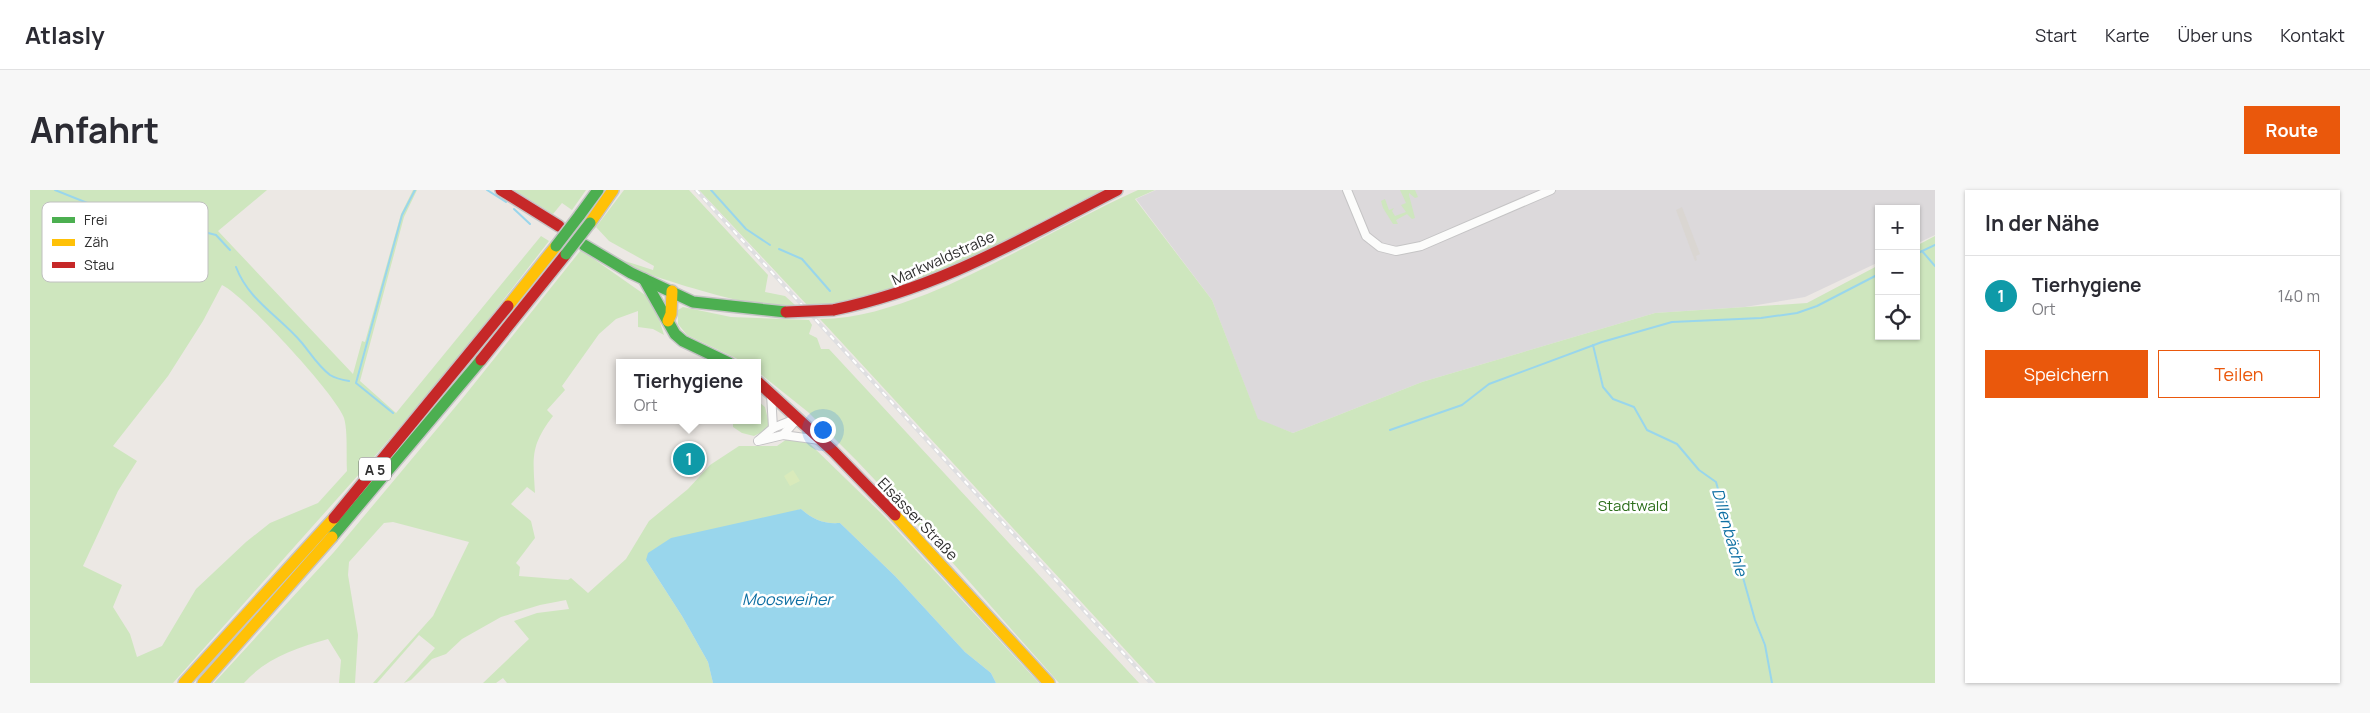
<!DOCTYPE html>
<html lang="de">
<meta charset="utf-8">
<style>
:root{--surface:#fff;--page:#f7f7f7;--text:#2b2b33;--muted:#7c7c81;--line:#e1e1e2;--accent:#ea580c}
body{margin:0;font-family:Manrope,sans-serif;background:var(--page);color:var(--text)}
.controls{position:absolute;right:15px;top:15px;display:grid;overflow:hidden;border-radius:0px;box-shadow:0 1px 4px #0004}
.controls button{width:45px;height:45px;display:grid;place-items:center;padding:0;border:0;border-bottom:1px solid var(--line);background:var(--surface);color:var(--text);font:25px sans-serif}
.you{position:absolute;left:792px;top:239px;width:18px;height:18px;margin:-12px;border:4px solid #fff;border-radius:50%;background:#1a73e8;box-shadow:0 0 0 8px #1a73e833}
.badge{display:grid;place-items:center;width:32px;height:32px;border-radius:50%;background:var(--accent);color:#fff;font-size:16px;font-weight:700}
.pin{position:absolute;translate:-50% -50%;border:2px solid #fff;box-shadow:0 1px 5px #0006}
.popup{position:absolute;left:586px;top:169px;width:145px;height:65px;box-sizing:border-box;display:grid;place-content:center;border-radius:0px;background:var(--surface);filter:drop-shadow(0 1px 4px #0005);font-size:16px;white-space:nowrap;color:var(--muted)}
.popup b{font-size:19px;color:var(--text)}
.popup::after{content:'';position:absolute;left:50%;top:100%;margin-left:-10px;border:10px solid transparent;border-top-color:var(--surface)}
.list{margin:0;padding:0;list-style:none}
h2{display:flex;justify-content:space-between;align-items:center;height:65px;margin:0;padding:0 20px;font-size:21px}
h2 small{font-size:16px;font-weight:400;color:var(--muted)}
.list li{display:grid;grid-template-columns:32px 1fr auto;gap:15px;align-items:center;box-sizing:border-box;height:80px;padding:0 20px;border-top:1px solid var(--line)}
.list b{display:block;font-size:19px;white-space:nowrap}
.list p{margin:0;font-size:16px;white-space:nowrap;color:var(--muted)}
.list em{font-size:16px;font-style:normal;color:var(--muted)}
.actions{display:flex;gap:10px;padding:15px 20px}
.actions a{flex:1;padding:11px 0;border:1px solid var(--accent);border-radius:0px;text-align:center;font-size:18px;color:var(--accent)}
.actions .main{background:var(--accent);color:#fff}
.icon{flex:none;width:28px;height:28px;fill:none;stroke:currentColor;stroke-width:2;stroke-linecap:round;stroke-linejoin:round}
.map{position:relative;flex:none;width:1905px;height:493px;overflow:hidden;border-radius:0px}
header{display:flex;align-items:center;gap:30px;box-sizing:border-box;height:70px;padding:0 25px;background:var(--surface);border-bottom:1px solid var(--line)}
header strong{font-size:24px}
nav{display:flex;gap:28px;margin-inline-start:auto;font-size:18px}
.intro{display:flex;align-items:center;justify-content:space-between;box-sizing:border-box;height:120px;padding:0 30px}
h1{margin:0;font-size:35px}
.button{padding:12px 22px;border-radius:0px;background:var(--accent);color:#fff;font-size:18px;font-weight:700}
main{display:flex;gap:30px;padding:0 30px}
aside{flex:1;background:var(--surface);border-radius:0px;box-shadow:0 1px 4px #0004}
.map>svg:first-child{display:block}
</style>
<header>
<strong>Atlasly</strong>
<nav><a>Start</a><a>Karte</a><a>Über uns</a><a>Kontakt</a></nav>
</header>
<div class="intro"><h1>Anfahrt</h1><a class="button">Route</a></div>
<main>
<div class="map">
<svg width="1905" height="493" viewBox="0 0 1905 493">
<rect width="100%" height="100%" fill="#ece8e4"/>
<polygon fill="#dcd9db" points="1126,0 1905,0 1905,45 1886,54 1886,19 1849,19 1849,72 1775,107 1715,117 1625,123 1392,192 1263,243 1228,230 1182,110 1106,9"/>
<g fill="#cee6be" fill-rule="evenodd">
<path d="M0,0H237L188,41L323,184L332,151L335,152L371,24L383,0H387L374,27L330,191L366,223L511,46L519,51L433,162L339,273L143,493H0ZM192,95C213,104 307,206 314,228C318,241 316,266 317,281L288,313L240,333L216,352L166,399L132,456L107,467L100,444L83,417L92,395L53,376L88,301L107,271L83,256L138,186L173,131Z"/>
<polygon points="484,0 556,0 542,20 532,13 523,24"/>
<path d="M594,0H659L738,85L735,102L755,106L765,115C737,123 651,95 621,85V86L565,58L566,56L595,71L623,80L624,76L579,51L566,37Z"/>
<path d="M669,0H1073C978,45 886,111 778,116Z"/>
<path d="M1108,0H1125L1105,9L1182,110L1228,229L1263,243L1392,192L1625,123L1777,113L1849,75V146H1886V56L1905,46V493H1126L790,129C827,129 863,117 897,104C969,75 1039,31 1108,0Z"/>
<polygon points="1370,0 1385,0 1388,7 1385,8 1379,3 1379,5 1385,28 1382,29 1377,24 1366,30 1368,34 1363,34 1353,18 1351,11 1355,9 1359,20 1364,18 1362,21 1365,26 1376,22 1371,15 1376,13"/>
<path d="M551,60L618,107L625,116L634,145L623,139L608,137V121L586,129L569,144L532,196L535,200L517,220L523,226C500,256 503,267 505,303L497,297L481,314L501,331L505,348L486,373L490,377L489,386L538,390L541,388L558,403L596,369L619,331L658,299L680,275L709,256H747L757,249L778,252L852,324L1009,493H966L961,483L935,462L865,386L810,333C793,334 784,330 771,319L616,370L652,426L678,472L683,493H477L473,488L466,493H453L499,449L484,431L507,423L539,419L536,410L510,415L471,427L432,449L416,464L402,469L381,490L374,493L405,458L389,445L347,493H343L403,426L439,352L363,332L354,333L319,372L318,385L328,445L325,493H309L311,470L298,449C266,458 236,468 214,493H184L304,362L432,209Z"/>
<polygon points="653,117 701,127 779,130 782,135 779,144 787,148 791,159 799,159 1109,493 1029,493 914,363 827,271 778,222 728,182 728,173 716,173 657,145 648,134 648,120"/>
<polygon points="728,211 735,217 739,234 736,240 724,246 712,243 703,237 703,230 728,230"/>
</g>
<polygon fill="#d9eabb" points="763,280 770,291 760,296 754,286"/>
<polygon fill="#dad6d2" points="1652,17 1670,64 1666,66 1667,70 1665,71 1646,20"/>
<path fill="#99d6ec" d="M771,319C784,330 793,334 810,333L865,386L935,462L961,483L966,493H683L678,472L652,426L616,370L618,363L641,348Z"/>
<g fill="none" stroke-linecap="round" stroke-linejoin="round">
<g stroke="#99d6ec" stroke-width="2">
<polyline points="25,0 105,32 129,36 151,36 186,45 200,60"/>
<polyline points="457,0 476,12"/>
<polyline points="681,0 716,39 740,55"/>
<polyline points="484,19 500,34"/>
<polyline points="749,59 772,69 800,101"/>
<polyline points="1892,61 1905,76"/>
<polyline points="1886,64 1905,55"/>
<path d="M206,77C219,111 249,126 272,153C281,164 288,176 300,185C305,188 313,190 319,191"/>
<polyline points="1563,155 1573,197 1583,209 1604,217 1617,240 1647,254 1669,280 1686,292 1725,430 1735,455 1742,493"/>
<polyline points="363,223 326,193 372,25 385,0"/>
<polyline points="1360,240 1432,215 1459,194 1572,152 1642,132 1731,128 1767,123 1787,116 1849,84"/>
</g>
<defs>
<g id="street">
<polyline points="1317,0 1336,46 1350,57 1366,61 1391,56 1521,0"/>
<polyline points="741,204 743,238"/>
<polyline points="753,245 790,250"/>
<polyline points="729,250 743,238 768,228"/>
<polyline points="728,251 753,245 768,228"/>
</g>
<g id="fast">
<polyline points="549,26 568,0"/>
<polyline points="554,55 601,83 663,112 756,122"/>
<polyline points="614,89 645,144 653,151 699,173"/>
<polyline points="302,347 451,170"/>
</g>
<g id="slow">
<polyline points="560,33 583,0"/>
<polyline points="478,116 526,56"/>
<polyline points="638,131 641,124 642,101"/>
<polyline points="865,325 1019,493"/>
<polyline points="154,493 304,328"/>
<polyline points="173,493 302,347"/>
</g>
<g id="jam">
<polyline points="471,0 529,36"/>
<path d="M803,120C910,98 991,49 1087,0"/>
<polyline points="451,170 536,64"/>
<polyline points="728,192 803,261 865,325"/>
<polyline points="304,328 478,116"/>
</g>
</defs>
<use href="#street" stroke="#c5c4c5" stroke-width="10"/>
<use href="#fast" stroke="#c5c4c5" stroke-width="14"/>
<use href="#slow" stroke="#c5c4c5" stroke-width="14"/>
<use href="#jam" stroke="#c5c4c5" stroke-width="14"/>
<use href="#street" stroke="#fcfcfb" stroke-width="8"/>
<use href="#fast" stroke="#4caf50" stroke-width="11"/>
<use href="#slow" stroke="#ffc107" stroke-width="11"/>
<use href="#jam" stroke="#c62828" stroke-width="11"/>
<defs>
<polyline id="rail" points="666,0 1121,493"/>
</defs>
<use href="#rail" stroke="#dfdfe1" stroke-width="4"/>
<use href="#rail" stroke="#fff" stroke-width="2" stroke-dasharray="5.5" stroke-linecap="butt"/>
<defs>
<g id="fast-bridge">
<polyline points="526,56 549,26"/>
<polyline points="536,64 560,33"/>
</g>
<polyline id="jam-bridge" points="756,122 803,120"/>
</defs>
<use href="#fast-bridge" stroke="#c5c4c5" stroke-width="14" stroke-linecap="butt"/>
<use href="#jam-bridge" stroke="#c5c4c5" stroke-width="14" stroke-linecap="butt"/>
<use href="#fast-bridge" stroke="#4caf50" stroke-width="11"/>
<use href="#jam-bridge" stroke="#c62828" stroke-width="11"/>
</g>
<g text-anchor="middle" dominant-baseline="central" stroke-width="5" stroke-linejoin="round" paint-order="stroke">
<rect fill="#fff" stroke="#6d6d6d" stroke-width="1" x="329" y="267.5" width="32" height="23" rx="4"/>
<g font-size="14" font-weight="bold" fill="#2e2e2e">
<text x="345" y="279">A 5</text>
</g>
<g font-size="15" fill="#2e2e2e" stroke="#fff">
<text transform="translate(913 68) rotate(-24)">Markwaldstraße</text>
<text transform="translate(888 329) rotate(46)">Elsässer Straße</text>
</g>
<g font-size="15" fill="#2c6e1b" stroke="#fff">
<text x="1603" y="315">Stadtwald</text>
</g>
<g font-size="16" font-style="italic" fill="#0d6fa3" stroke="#fff">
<text transform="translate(1700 342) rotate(74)">Dillenbächle</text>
<text x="757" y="409">Moosweiher</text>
</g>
</g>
<rect x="12" y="12" width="166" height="80" rx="8" fill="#fff" stroke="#c0c0c0" stroke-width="1"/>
<rect x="22" y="27" width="23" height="6" fill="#4caf50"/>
<rect x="22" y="49" width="23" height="7" fill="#ffc107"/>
<rect x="22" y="72" width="23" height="6" fill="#c62828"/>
<g font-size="14" fill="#2e2e2e">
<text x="54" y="35">Frei</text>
<text x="54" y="57">Zäh</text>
<text x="54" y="80">Stau</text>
</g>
</svg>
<div class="controls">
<button>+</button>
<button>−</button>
<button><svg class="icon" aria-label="locate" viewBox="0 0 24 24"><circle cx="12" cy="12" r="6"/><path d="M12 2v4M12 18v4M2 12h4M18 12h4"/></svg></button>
</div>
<div class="you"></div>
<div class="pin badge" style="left:659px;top:269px;background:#0f9aa8">1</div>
<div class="popup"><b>Tierhygiene</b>Ort</div>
</div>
<aside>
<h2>In der Nähe<small></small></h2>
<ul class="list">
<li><span class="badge" style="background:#0f9aa8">1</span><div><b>Tierhygiene</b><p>Ort</p></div><em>140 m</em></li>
</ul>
<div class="actions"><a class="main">Speichern</a><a>Teilen</a></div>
</aside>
</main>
